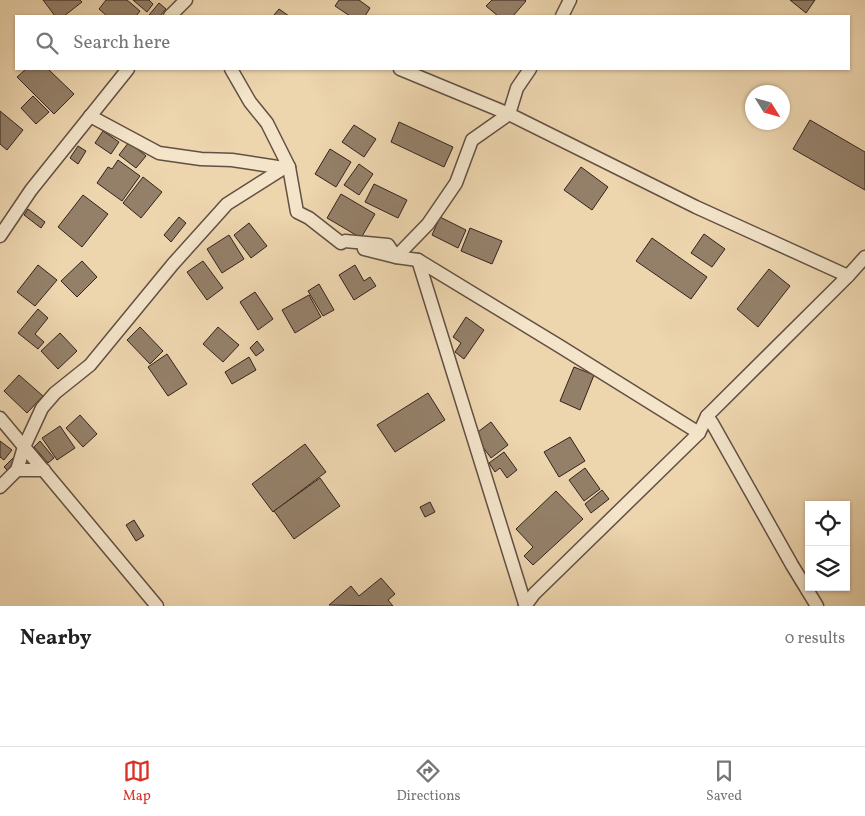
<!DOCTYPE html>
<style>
:root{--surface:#fff;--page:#f2f2f2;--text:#222;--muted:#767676;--line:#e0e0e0;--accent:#d93025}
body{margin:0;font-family:Vollkorn,serif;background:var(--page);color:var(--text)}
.controls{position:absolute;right:15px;bottom:15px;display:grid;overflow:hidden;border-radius:0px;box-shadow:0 1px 4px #0004}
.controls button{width:45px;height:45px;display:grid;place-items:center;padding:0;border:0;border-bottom:1px solid var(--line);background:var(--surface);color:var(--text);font:25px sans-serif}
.compass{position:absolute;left:745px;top:85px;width:45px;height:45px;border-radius:50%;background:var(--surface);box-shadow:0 1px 4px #0004;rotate:127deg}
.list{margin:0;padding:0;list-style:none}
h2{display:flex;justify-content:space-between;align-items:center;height:65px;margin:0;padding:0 20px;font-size:21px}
h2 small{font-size:16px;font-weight:400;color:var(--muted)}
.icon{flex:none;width:28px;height:28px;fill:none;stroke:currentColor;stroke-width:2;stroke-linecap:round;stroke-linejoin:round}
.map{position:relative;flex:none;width:865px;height:606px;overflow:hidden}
.search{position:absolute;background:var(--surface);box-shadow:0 1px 4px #0004;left:15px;right:15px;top:15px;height:55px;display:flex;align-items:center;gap:12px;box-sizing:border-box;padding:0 18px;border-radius:0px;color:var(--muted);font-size:19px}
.sheet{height:140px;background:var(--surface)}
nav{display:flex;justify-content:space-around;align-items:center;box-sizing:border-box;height:70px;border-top:1px solid var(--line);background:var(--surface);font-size:14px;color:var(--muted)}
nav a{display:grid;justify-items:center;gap:2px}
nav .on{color:var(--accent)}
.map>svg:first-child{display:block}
</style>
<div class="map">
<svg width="865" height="606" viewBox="0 0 865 606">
<rect width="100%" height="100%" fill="#edd5ae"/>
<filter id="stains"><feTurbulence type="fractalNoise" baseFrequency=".004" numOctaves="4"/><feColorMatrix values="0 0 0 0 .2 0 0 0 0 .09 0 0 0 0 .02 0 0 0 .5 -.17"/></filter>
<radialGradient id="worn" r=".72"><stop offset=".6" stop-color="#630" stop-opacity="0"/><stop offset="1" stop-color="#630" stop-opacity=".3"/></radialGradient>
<g fill="#948069" stroke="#33231e">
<polygon points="43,0 80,0 82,2 64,16 55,16"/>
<polygon points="106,0 127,0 140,11 136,16 107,16 99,9"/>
<polygon points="133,0 149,0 153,4 147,12"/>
<polygon points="339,0 359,0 370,8 365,16 350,16 335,6"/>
<polygon points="492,0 525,0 526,1 513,16 498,16 486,6"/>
<polygon points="790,0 815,0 806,13"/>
<polygon points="159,3 166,9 160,16 150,16 149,15"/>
<polygon points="279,9 289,16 273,16"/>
<polygon points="26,69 48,69 74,94 54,114 17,77"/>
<polygon points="33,96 49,112 36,124 21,108"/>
<polygon points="0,111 23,130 7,150 0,144"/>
<polygon points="810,120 865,152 865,190 793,149"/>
<polygon points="399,122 453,147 444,167 391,142"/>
<polygon points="354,125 376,139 364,157 342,142"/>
<polygon points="103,131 119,142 111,154 95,143"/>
<polygon points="129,142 146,156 136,168 119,155"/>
<polygon points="78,146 86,151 78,164 70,158"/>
<polygon points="330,149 351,162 336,187 315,174"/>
<polygon points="118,160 140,176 122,201 97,183 108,167 112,169"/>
<polygon points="359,164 373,174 359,195 344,185"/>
<polygon points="581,167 608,187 592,210 564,190"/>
<polygon points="143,177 162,192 141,218 123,203"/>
<polygon points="374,184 407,200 398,218 365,202"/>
<polygon points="341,194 375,214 361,238 327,218"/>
<polygon points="83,195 108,214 82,247 58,227"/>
<polygon points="28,209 45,222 41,228 24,215"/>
<polygon points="179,217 186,223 171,242 164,235"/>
<polygon points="440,217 466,230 458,248 432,235"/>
<polygon points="249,223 267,246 251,258 234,235"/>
<polygon points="470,228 502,241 492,264 461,251"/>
<polygon points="704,234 725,249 712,267 691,253"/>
<polygon points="229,235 244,259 222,273 207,249"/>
<polygon points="652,238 707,277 691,299 636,261"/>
<polygon points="82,261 97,277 77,297 61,281"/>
<polygon points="203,261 223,288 207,300 187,272"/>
<polygon points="38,265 57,280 35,306 17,292"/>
<polygon points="355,265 364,281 370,277 376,286 354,300 339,275"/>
<polygon points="769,269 790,286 758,327 737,309"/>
<polygon points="319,284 334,310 323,316 308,291"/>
<polygon points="255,292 273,319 258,330 240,302"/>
<polygon points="309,295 321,317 295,333 282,310"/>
<polygon points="38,309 48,318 35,334 44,342 38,349 18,333"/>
<polygon points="466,317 484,330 464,359 455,352 461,343 453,337"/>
<polygon points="140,327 163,351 150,364 127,340"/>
<polygon points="218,327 239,345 223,362 203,344"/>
<polygon points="60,333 77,351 58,369 41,351"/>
<polygon points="257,341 264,350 256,356 250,348"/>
<polygon points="167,354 187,384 168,396 148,367"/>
<polygon points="249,357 256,370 232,384 225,372"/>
<polygon points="574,367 594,375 580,410 560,401"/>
<polygon points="19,375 43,396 27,413 4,391"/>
<polygon points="428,393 445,420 395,452 377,425"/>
<polygon points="80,415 97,434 83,447 66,428"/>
<polygon points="491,422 508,445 491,458 474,435"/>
<polygon points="60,426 75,448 57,460 42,438"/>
<polygon points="570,437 585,461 559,477 544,452"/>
<polygon points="0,441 12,450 4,460 0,457"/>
<polygon points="40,441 54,458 48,463 34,447"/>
<polygon points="305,444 326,472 273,512 252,484"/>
<polygon points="504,452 517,470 507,478 500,468 495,472 489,463"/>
<polygon points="15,456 20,461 10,473 4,467"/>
<polygon points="585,468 600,489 584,501 569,480"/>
<polygon points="320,478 340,506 294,539 274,511"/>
<polygon points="602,490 609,499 591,513 585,504"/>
<polygon points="556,491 583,519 533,565 524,556 533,547 516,529"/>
<polygon points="430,502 435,512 425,517 420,507"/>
<polygon points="134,520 144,536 136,541 126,525"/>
<polygon points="381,578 395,594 388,600 393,606 329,605 351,586 359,596"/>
</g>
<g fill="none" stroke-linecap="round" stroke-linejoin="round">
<defs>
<g id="minor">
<polyline points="170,16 186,0"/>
<polyline points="562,16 570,0"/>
<polyline points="231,69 250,102 267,123 289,167 297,212 309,218 341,243 345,241 388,245 396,257 418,260 561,347 699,433 707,416 712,423 792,565 817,606"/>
<polyline points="400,69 509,114 696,207 848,276"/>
<polyline points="90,116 159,153 201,159 232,160 284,168"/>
<polyline points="0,236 31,190 128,69"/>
<polyline points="364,249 396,257 428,224 456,183 472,140 509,114 517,88 530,69"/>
<polyline points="418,260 525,604"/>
<polyline points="707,416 848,276 865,257"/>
<polyline points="0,418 157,606"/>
<polyline points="17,470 44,470"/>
<polyline points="0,487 17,470 24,447 42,408 55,393 90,365 173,264 227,204 284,168 289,167"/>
<polyline points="525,606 534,594 699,433"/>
</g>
</defs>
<use href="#minor" stroke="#625042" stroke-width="15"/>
<use href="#minor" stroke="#f3e4ca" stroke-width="12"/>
</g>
<rect width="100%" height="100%" filter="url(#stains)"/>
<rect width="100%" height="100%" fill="url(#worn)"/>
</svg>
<div class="controls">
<button><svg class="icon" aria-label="locate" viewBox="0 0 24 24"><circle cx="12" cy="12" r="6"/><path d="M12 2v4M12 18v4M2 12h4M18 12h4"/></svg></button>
<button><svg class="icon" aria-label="layers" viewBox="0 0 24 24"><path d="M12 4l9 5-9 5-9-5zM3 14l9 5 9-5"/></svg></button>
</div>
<svg class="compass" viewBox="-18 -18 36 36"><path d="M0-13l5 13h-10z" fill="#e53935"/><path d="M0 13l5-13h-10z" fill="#767676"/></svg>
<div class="search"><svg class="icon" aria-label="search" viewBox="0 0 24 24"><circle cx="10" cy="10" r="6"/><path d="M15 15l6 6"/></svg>Search here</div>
</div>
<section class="sheet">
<h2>Nearby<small>0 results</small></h2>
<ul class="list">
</ul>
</section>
<nav>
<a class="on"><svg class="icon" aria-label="map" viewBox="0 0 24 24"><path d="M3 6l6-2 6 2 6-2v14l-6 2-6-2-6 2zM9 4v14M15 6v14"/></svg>Map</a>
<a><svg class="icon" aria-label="directions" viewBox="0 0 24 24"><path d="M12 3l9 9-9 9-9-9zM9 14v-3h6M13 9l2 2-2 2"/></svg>Directions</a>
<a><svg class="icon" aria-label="saved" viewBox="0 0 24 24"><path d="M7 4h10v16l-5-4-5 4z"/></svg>Saved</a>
</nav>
